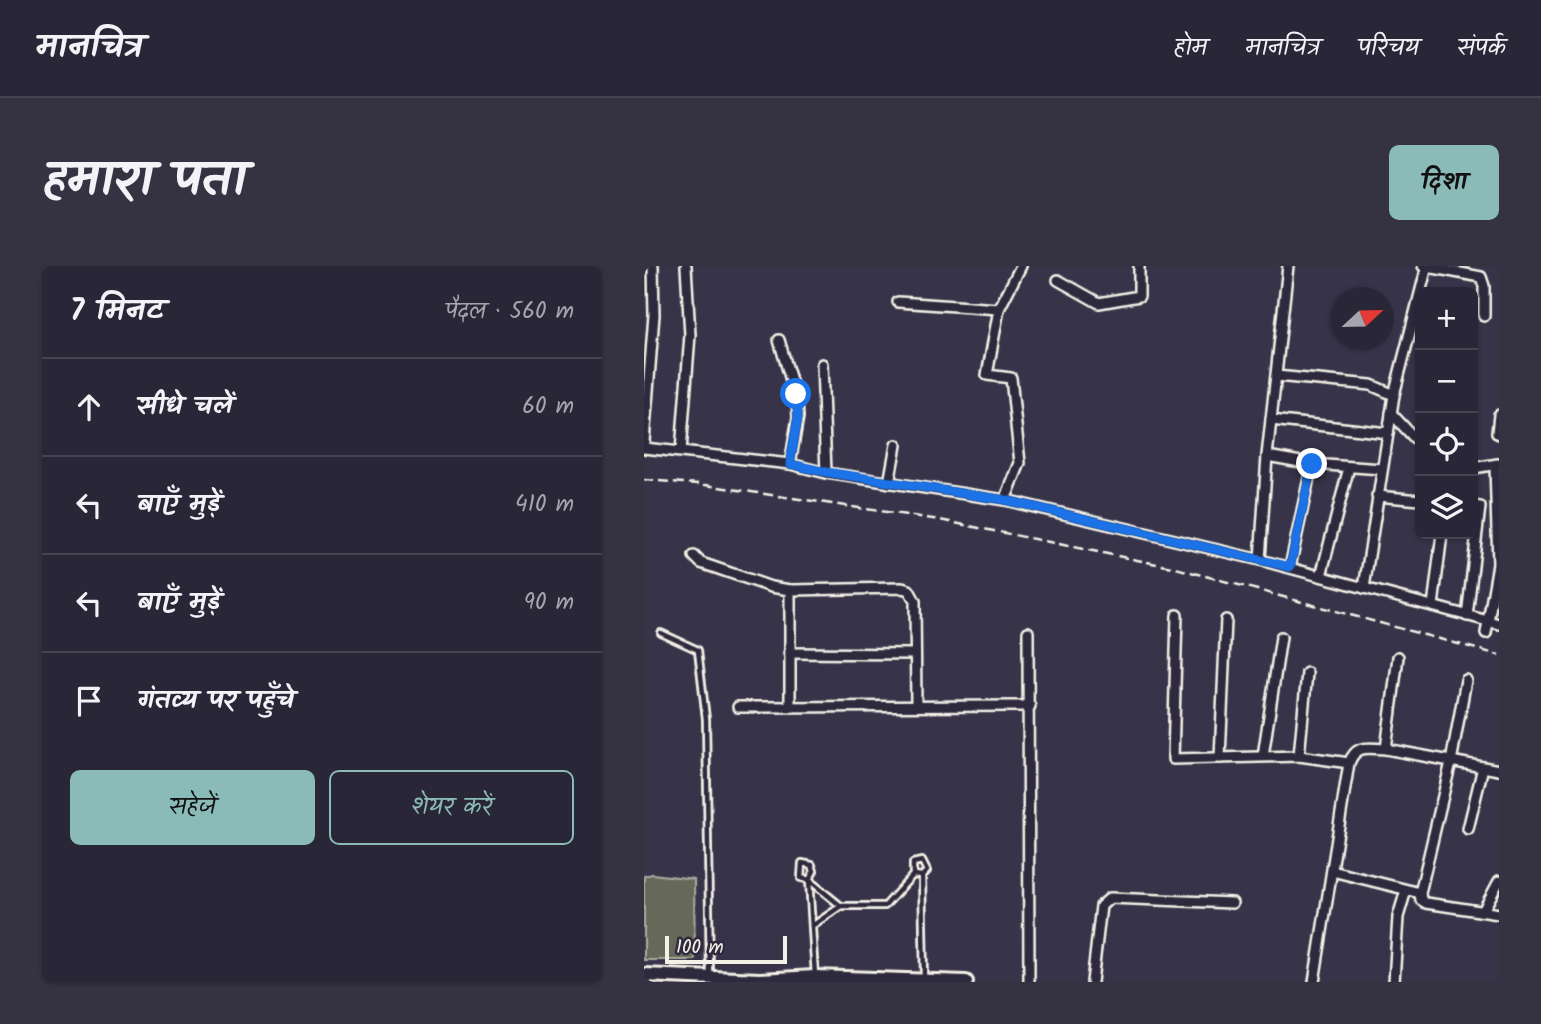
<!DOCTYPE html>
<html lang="hi">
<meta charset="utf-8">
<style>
:root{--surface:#292737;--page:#353342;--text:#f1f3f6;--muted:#a5a5ad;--line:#454452;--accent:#8bbbb9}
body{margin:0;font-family:Kalam,"Playpen Sans Deva",sans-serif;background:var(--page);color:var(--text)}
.controls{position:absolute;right:21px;top:21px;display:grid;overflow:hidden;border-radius:10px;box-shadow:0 2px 5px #0004}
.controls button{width:63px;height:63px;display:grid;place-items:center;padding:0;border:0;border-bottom:2px solid var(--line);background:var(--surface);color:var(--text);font:35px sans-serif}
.compass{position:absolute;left:687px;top:21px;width:63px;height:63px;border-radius:50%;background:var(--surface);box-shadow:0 2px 5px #0004;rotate:68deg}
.scale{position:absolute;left:21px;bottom:18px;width:122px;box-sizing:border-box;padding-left:7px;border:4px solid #f4f1e8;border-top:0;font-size:19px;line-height:24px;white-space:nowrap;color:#f4f1e8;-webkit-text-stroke:5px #2f2a3d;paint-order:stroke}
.stop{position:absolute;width:21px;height:21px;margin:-16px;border:5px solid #1a73e8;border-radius:50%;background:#fff}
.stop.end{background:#1a73e8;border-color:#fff;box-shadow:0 2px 7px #0008}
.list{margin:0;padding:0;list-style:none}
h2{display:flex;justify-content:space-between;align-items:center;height:91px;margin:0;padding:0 28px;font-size:30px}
h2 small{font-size:23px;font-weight:400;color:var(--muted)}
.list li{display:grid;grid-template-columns:46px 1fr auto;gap:21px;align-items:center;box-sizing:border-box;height:98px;padding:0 28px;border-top:2px solid var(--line)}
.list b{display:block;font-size:26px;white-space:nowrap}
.list em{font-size:23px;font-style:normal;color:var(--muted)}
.actions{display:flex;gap:14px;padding:21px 28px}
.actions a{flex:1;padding:16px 0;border:2px solid var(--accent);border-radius:10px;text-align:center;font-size:24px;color:var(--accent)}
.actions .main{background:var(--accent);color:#111}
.icon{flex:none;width:38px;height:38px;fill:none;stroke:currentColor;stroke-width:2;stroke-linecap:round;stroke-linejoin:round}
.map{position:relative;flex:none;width:855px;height:716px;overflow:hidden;border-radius:10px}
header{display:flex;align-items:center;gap:42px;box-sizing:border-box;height:98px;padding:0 35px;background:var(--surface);border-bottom:2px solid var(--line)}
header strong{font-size:33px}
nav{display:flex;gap:38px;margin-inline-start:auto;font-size:24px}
.intro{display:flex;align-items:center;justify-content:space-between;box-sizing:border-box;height:168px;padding:0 42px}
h1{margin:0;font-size:49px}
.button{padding:18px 32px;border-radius:10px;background:var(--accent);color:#111;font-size:24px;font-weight:700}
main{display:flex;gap:42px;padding:0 42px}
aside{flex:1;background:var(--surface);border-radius:10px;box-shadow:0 2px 5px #0004}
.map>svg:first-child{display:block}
</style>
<header>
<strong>मानचित्र</strong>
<nav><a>होम</a><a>मानचित्र</a><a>परिचय</a><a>संपर्क</a></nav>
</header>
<div class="intro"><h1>हमारा पता</h1><a class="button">दिशा</a></div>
<main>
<aside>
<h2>7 मिनट<small>पैदल · 560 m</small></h2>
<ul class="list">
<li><svg class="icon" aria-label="ahead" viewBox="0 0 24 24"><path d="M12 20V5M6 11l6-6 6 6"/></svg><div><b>सीधे चलें</b></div><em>60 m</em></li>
<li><svg class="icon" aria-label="left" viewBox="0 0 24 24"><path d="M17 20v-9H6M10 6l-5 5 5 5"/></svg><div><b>बाएँ मुड़ें</b></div><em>410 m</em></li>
<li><svg class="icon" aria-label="left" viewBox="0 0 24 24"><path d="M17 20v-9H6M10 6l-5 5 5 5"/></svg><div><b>बाएँ मुड़ें</b></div><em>90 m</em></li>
<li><svg class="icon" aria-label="arrive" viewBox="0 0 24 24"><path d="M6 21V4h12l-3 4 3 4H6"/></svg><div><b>गंतव्य पर पहुँचे</b></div></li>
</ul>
<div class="actions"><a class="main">सहेजें</a><a>शेयर करें</a></div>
</aside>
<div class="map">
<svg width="855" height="716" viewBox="0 0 855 716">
<rect width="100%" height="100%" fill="#373449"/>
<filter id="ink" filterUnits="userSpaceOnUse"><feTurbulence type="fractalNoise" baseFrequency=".0143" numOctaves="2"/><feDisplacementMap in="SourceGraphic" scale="14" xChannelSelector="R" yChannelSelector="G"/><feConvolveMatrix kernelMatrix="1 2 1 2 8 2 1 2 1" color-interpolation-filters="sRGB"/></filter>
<g filter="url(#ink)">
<polygon fill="#66685a" stroke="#adaca1" stroke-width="2" points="8,608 50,613 51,694 0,694 0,610"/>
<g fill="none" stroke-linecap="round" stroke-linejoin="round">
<defs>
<g id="service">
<polyline points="17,367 54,384 62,453 66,709"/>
<polyline points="278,610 280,713"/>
<polyline points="168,660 197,640 241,640 269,609 278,610 283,605 278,595 269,597 269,609"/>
<polyline points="171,710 165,614 157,612 158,597 168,599 170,605 165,614 197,640"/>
</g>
<g id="minor">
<polyline points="779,0 837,11 840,20 840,50"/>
<polyline points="414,14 455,37 495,30 495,0"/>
<polyline points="254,36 355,43"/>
<polyline points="135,74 153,135 154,151 146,198"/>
<polyline points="178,98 182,207"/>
<polyline points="632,110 727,119 750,129"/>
<polyline points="747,147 776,178"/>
<polyline points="855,149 853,167 855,168"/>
<polyline points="627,154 744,167"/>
<polyline points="0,176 10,49 9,0"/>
<polyline points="0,182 146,198 182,207 361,234 616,294 623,190 644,0"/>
<polyline points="37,185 46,69 42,0"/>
<polyline points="623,190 668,198 738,203"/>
<polyline points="829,202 854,198"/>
<polyline points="245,217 252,179"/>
<polyline points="733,230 776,234"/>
<polyline points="361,234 376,197 367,112 343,109 355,43 377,0"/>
<polyline points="50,290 57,297 66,300 127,321 146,324 146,440"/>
<polyline points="616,294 855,358"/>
<polyline points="646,301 668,198"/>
<polyline points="677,310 705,201"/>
<polyline points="720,322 750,129 783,0"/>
<polyline points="146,324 258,322 265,324 271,335 272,440"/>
<polyline points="789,340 798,268"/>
<path d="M533,349L529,493L655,490L705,497C713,477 724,483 742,483"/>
<polyline points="823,350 836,241 829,240"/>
<polyline points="384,366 385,716"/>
<polyline points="842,367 854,298 851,200"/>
<polyline points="145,387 271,388"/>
<polyline points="754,391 742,483 855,504"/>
<polyline points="822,414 807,496 776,627 777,634 782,637 855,648"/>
<polyline points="94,441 386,440"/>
<polyline points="619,490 637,371"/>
<polyline points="655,490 663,407"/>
<polyline points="576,492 582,354"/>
<polyline points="824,563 839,501"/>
<polyline points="688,605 776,627"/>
<polyline points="839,645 855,615"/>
<polyline points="448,716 457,640 466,632 588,637"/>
<polyline points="670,716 705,497"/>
<polyline points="750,716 754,651 762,624"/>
</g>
<polyline id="secondary" points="0,709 116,714 171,711 322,716"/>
</defs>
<use href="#service" stroke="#f4f1e8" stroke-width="10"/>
<use href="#minor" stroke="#f4f1e8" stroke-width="14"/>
<use href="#secondary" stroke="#f4f1e8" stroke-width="18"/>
<use href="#service" stroke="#2f2a3d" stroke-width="4.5"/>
<use href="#minor" stroke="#2f2a3d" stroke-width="9"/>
<use href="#secondary" stroke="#2f2a3d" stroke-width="12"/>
<polyline stroke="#f4f1e8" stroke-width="2.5" stroke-dasharray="10 5" stroke-linecap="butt" points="0,214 54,218 296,254 528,301 855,389"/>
</g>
</g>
<g fill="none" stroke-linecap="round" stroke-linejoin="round" filter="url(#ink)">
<polyline stroke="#1a73e8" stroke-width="9" points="152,128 154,151 146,198 182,206 361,234 646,301 668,198"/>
</g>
</svg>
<div class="controls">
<button>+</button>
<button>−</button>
<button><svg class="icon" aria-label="locate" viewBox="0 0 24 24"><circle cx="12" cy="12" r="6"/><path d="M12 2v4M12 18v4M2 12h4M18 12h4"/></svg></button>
<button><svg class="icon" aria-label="layers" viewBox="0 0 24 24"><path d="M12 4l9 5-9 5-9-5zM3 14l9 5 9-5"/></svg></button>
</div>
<svg class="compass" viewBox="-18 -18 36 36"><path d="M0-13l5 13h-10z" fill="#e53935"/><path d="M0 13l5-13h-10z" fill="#a5a5ad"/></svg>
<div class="scale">100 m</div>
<div class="stop" style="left:152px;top:128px"></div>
<div class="stop end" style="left:668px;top:198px"></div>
</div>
</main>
